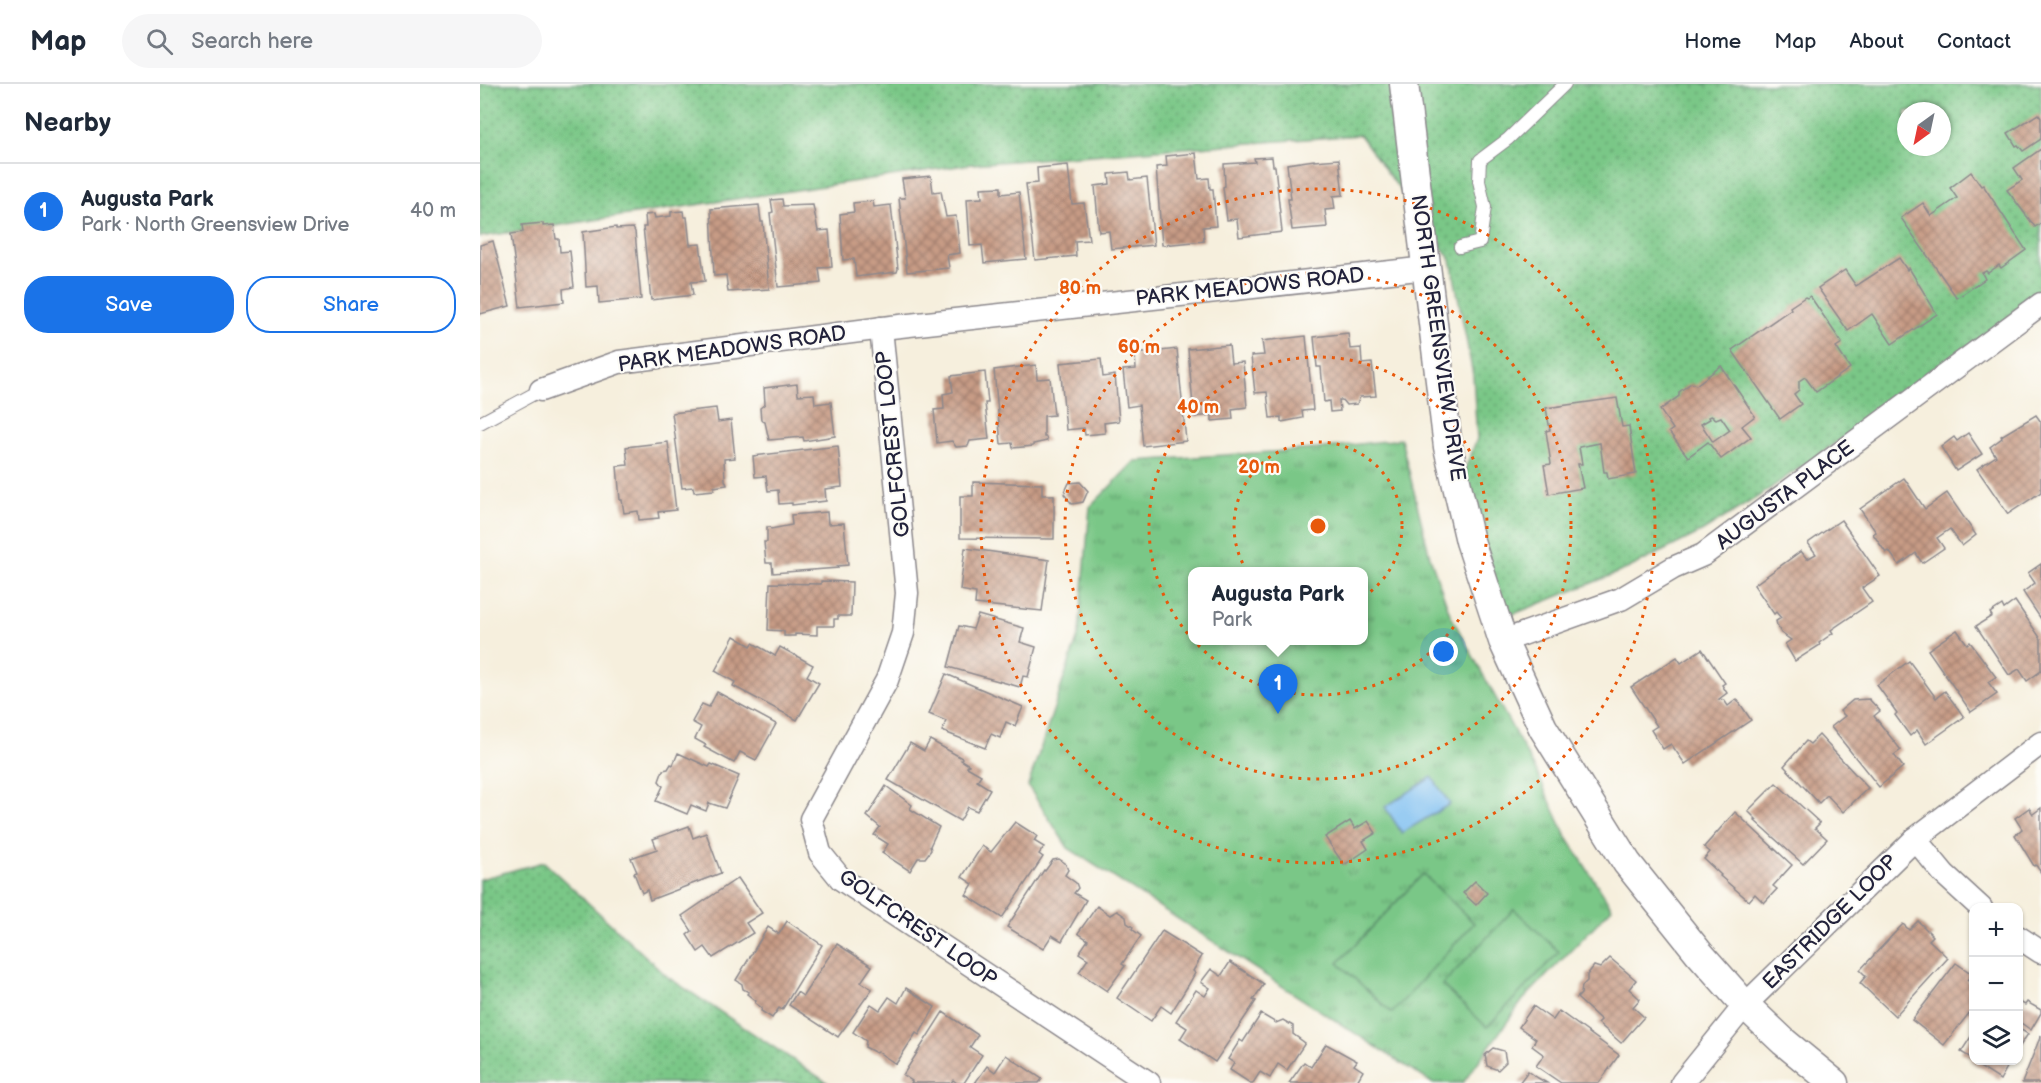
<!DOCTYPE html>
<meta charset="utf-8">
<style>
:root{--surface:#fff;--page:#f6f6f7;--text:#1f2937;--muted:#747a83;--line:#e0e1e3;--accent:#1a73e8}
body{margin:0;font-family:"Balsamiq Sans",sans-serif;background:var(--page);color:var(--text)}
.controls{position:absolute;right:18px;bottom:18px;display:grid;overflow:hidden;border-radius:12px;box-shadow:0 2px 4px #0004}
.controls button{width:54px;height:54px;display:grid;place-items:center;padding:0;border:0;border-bottom:2px solid var(--line);background:var(--surface);color:var(--text);font:30px sans-serif}
.compass{position:absolute;left:1417px;top:18px;width:54px;height:54px;border-radius:50%;background:var(--surface);box-shadow:0 2px 4px #0004;rotate:213deg}
.you{position:absolute;left:964px;top:568px;width:21px;height:21px;margin:-15px;border:4px solid #fff;border-radius:50%;background:#1a73e8;box-shadow:0 0 0 9px #1a73e833}
.badge{display:grid;place-items:center;width:39px;height:39px;border-radius:50%;background:var(--accent);color:#fff;font-size:20px;font-weight:700}
.pin{position:absolute;translate:-50% -50px;filter:drop-shadow(0 2px 3px #0008)}
.pin::after{content:'';position:absolute;top:32px;width:21px;height:18px;background:inherit;clip-path:polygon(0 0,100% 0,50% 100%)}
.popup{position:absolute;left:708px;top:483px;width:180px;height:78px;box-sizing:border-box;display:grid;place-content:center;border-radius:12px;background:var(--surface);filter:drop-shadow(0 2px 4px #0005);font-size:20px;white-space:nowrap;color:var(--muted)}
.popup b{font-size:22px;color:var(--text)}
.popup::after{content:'';position:absolute;left:50%;top:100%;margin-left:-12px;border:12px solid transparent;border-top-color:var(--surface)}
.list{margin:0;padding:0;list-style:none}
h2{display:flex;justify-content:space-between;align-items:center;height:78px;margin:0;padding:0 24px;font-size:26px}
h2 small{font-size:20px;font-weight:400;color:var(--muted)}
.list li{display:grid;grid-template-columns:39px 1fr auto;gap:18px;align-items:center;box-sizing:border-box;height:96px;padding:0 24px;border-top:2px solid var(--line)}
.list b{display:block;font-size:22px;white-space:nowrap}
.list p{margin:0;font-size:20px;white-space:nowrap;color:var(--muted)}
.list em{font-size:20px;font-style:normal;color:var(--muted)}
.actions{display:flex;gap:12px;padding:18px 24px}
.actions a{flex:1;padding:14px 0;border:2px solid var(--accent);border-radius:24px;text-align:center;font-size:21px;color:var(--accent)}
.actions .main{background:var(--accent);color:#fff}
.icon{flex:none;width:33px;height:33px;fill:none;stroke:currentColor;stroke-width:2;stroke-linecap:round;stroke-linejoin:round}
.map{position:relative;flex:none;width:1561px;height:999px;overflow:hidden}
header{display:flex;align-items:center;gap:36px;box-sizing:border-box;height:84px;padding:0 30px;background:var(--surface);border-bottom:2px solid var(--line)}
header strong{font-size:28px}
nav{display:flex;gap:33px;margin-inline-start:auto;font-size:21px}
.search{width:420px;height:54px;background:var(--page);display:flex;align-items:center;gap:15px;box-sizing:border-box;padding:0 21px;border-radius:33px;color:var(--muted);font-size:22px}
main{display:flex}
aside{flex:1;background:var(--surface)}
.map>svg:first-child{display:block}
</style>
<header>
<strong>Map</strong>
<div class="search"><svg class="icon" aria-label="search" viewBox="0 0 24 24"><circle cx="10" cy="10" r="6"/><path d="M15 15l6 6"/></svg>Search here</div>
<nav><a>Home</a><a>Map</a><a>About</a><a>Contact</a></nav>
</header>
<main>
<aside>
<h2>Nearby<small></small></h2>
<ul class="list">
<li><span class="badge">1</span><div><b>Augusta Park</b><p>Park · North Greensview Drive</p></div><em>40 m</em></li>
</ul>
<div class="actions"><a class="main">Save</a><a>Share</a></div>
</aside>
<div class="map">
<svg width="1561" height="999" viewBox="0 0 1561 999">
<defs>
<pattern id="grass-dots" width="8" height="8" patternUnits="userSpaceOnUse" patternTransform="scale(1.5)"><rect width="8" height="8" fill="#7ac787"/><path d="M2 2h.1M6 6h.1" fill="none" stroke="#64a170" stroke-width="1.8" stroke-linecap="round"/></pattern>
<pattern id="park-tufts" width="24" height="20" patternUnits="userSpaceOnUse" patternTransform="scale(1.5)"><rect width="24" height="20" fill="#7ac787"/><path d="M3 7l-1-3M5 7V3M7 7l1-3M15 17l-1-3M17 17v-4M19 17l1-3" fill="none" stroke="#64a170"/></pattern>
<pattern id="building-cross-hatch" width="8" height="8" patternUnits="userSpaceOnUse" patternTransform="scale(1.5)"><rect width="8" height="8" fill="#c79b85"/><path d="M0 0l8 8M0 8l8-8" fill="none" stroke="#a17e6e"/></pattern>
</defs>
<rect width="100%" height="100%" fill="#fdfcf7"/>
<filter id="ink" filterUnits="userSpaceOnUse"><feTurbulence type="fractalNoise" baseFrequency=".0167" numOctaves="2"/><feDisplacementMap in="SourceGraphic" scale="12" xChannelSelector="R" yChannelSelector="G"/><feConvolveMatrix kernelMatrix="1 2 1 2 8 2 1 2 1" color-interpolation-filters="sRGB"/></filter>
<filter id="wash" filterUnits="userSpaceOnUse"><feTurbulence type="fractalNoise" baseFrequency=".008" numOctaves="4" result="noise"/><feDisplacementMap in="SourceGraphic" scale="24" xChannelSelector="R" yChannelSelector="G"/><feGaussianBlur stdDeviation="1.35" result="paint"/><feColorMatrix in="noise" values="0 0 0 0 0 0 0 0 0 0 0 0 0 0 0 0 0 1.4 0 .05"/><feComposite in="paint" operator="in"/></filter>
<g filter="url(#wash)">
<rect width="100%" height="100%" fill="#f6efdd"/>
<g fill="url(#grass-dots)" stroke="#4e7461" stroke-width="1.5" fill-rule="evenodd">
<path d="M0,0H1561V217L1279,412L1223,447L1147,485L1016,537L978,402L997,355L993,291L971,176L880,51L492,80L0,153ZM1426,27H1462V63H1426Z"/>
<polygon points="64,778 189,894 348,999 0,999 0,795"/>
</g>
<path fill="url(#park-tufts)" stroke="#4e7461" stroke-width="1.5" fill-rule="evenodd" d="M921,355L950,473L970,530L1057,689L1086,752L1132,824L1043,916L983,999H952L588,764L548,702L599,549L610,423L655,377L837,365ZM712,488H884V556H712Z"/>
<g fill="#7ac787" stroke="#4e7461" stroke-width="1.5">
<polygon points="943,790 994,839 912,929 858,879"/>
<polygon points="1034,825 1079,868 1007,943 962,901"/>
</g>
<polygon fill="#7cbef1" stroke="#4f7096" stroke-width="1.5" points="952,693 970,720 922,749 905,723"/>
<g id="blocks">
<g fill="url(#building-cross-hatch)" fill-rule="evenodd">
<polygon points="1558,30 1561,34 1561,55 1543,67 1538,61 1536,62 1528,49"/>
<polygon points="1561,65 1561,139 1555,143 1527,106 1542,96 1534,84"/>
<polygon points="716,69 719,95 729,94 730,105 733,105 736,142 723,143 724,157 682,161 676,83 687,82 686,72"/>
<polygon points="792,73 793,82 795,82 802,148 759,153 757,135 747,136 743,103 745,102 744,80 775,78 774,74"/>
<polygon points="859,75 863,111 853,112 855,125 845,126 847,143 812,146 808,115 811,115 807,80 834,76 834,77"/>
<polygon points="588,81 592,120 604,119 609,156 595,157 596,172 555,176 546,100 558,99 557,84"/>
<polygon points="649,88 650,96 667,94 674,161 631,165 629,147 619,148 615,102 630,100 629,90"/>
<polygon points="1491,88 1501,102 1503,101 1546,166 1521,184 1519,181 1508,189 1506,187 1502,189 1505,195 1477,214 1421,134 1443,119 1451,132 1477,114 1470,104"/>
<polygon points="451,92 453,108 461,107 466,133 476,132 480,169 467,171 469,184 427,188 419,114 425,114 422,95"/>
<polygon points="521,103 521,110 539,108 546,175 504,179 502,161 490,162 487,115 502,114 501,104"/>
<polygon points="302,115 303,122 333,121 338,147 349,146 352,183 339,184 341,199 298,203 290,129 293,128 291,116"/>
<polygon points="393,117 394,123 411,121 418,185 417,188 376,193 374,175 363,176 360,130 374,128 373,119"/>
<polygon points="279,121 281,138 283,138 289,205 248,208 246,191 234,192 231,125"/>
<polygon points="203,127 204,133 207,133 210,161 220,160 225,197 211,198 213,211 171,216 163,143 166,143 165,131 174,130 175,134 191,132 191,128"/>
<polygon points="63,139 63,142 74,141 76,155 79,155 80,168 90,167 94,203 83,205 84,218 40,223 31,150 43,148 42,141"/>
<polygon points="136,143 136,145 153,144 155,148 161,215 119,219 118,202 106,203 103,148"/>
<polygon points="13,157 30,222 0,230 0,161"/>
<polygon points="1419,174 1427,186 1429,184 1457,230 1412,260 1392,230 1368,247 1338,204 1365,186 1376,202"/>
<polygon points="1330,212 1362,259 1356,263 1370,284 1336,308 1325,293 1319,297 1319,306 1314,310 1321,320 1300,335 1252,266 1311,225 1310,223 1325,213 1327,214"/>
<polygon points="868,249 870,265 881,264 882,280 892,279 896,312 880,313 877,320 866,321 862,316 859,316 860,327 850,328 849,317 844,318 841,283 837,283 834,253"/>
<polygon points="826,252 833,326 822,327 823,334 801,338 801,333 790,334 787,308 775,309 771,272 784,271 782,257"/>
<polygon points="749,261 751,279 763,278 767,323 752,325 753,335 732,337 732,331 714,333 708,265"/>
<polygon points="697,265 706,357 663,362 659,321 647,323 643,286 656,285 655,270"/>
<polygon points="621,275 623,293 635,291 639,337 624,339 625,349 605,351 604,344 586,346 580,279"/>
<polygon points="556,281 557,295 570,294 574,331 564,332 564,353 566,353 567,357 553,360 553,362 533,364 532,359 521,360 514,286"/>
<path d="M1241,282L1275,332L1262,342L1271,353L1241,375L1228,358L1208,373L1189,348L1193,345L1180,326L1199,312V308L1211,299L1216,301ZM1231,332L1236,335L1241,333L1250,346L1233,358L1221,340L1230,335L1229,333Z"/>
<polygon points="505,288 508,319 505,319 509,355 490,357 488,362 476,363 472,357 457,359 454,326 464,325 463,310 473,308 471,292"/>
<polygon points="317,300 318,311 334,310 335,320 351,318 355,352 324,357 323,353 289,356 285,338 281,336 280,324 285,320 284,304"/>
<polygon points="1137,314 1142,343 1149,342 1156,390 1128,395 1127,388 1124,388 1120,359 1099,363 1102,380 1098,380 1103,404 1069,410 1064,381 1071,380 1066,347 1070,346 1066,324"/>
<polygon points="236,324 238,338 251,336 255,374 244,375 245,396 247,401 234,403 234,406 214,408 213,403 202,404 192,329"/>
<polygon points="1556,331 1561,338 1561,408 1528,430 1497,385 1516,372 1510,363 1522,354 1521,352"/>
<polygon points="1488,349 1502,370 1476,387 1461,363 1474,353 1477,357"/>
<polygon points="188,358 196,426 178,428 179,434 159,436 158,427 144,429 142,416 140,416 137,382 148,381 146,363"/>
<polygon points="358,362 362,403 345,405 346,417 312,421 312,419 299,420 298,406 288,407 286,392 275,393 273,372"/>
<polygon points="1424,394 1445,425 1467,409 1496,451 1482,462 1470,445 1457,454 1464,464 1442,479 1436,469 1419,481 1409,467 1406,469 1393,450 1396,448 1380,425"/>
<polygon points="493,398 562,400 562,411 574,411 574,455 480,454 480,412 493,412"/>
<polygon points="600,398 608,407 603,418 592,420 584,410 589,399"/>
<polygon points="347,428 348,440 364,439 368,481 357,482 358,484 293,489 292,479 286,479 284,458 287,458 287,443 290,443 291,445 312,441 311,431"/>
<polygon points="1361,436 1400,492 1382,504 1392,518 1351,546 1353,549 1339,559 1340,561 1315,577 1305,560 1311,556 1301,549 1297,541 1296,537 1301,534 1296,528 1294,530 1274,501 1321,467 1327,475 1336,470 1328,459"/>
<polygon points="485,464 569,476 562,527 495,520 496,509 480,506"/>
<polygon points="1561,480 1561,535 1543,508 1555,499 1548,489"/>
<polygon points="341,497 372,498 371,532 358,532 358,535 354,535 354,542 337,542 337,551 315,550 315,552 304,552 304,547 288,546 290,499 341,500"/>
<polygon points="1535,517 1561,555 1561,587 1547,597 1539,585 1529,591 1496,542 1512,532 1510,529 1522,521 1524,525"/>
<polygon points="498,531 544,544 540,558 556,563 548,593 543,592 540,603 468,583 479,542 493,545"/>
<polygon points="1477,546 1487,560 1490,558 1516,593 1508,598 1517,610 1491,628 1448,566"/>
<polygon points="254,552 271,562 273,559 295,572 300,563 333,581 327,592 339,599 317,636 253,602 255,598 235,587"/>
<polygon points="1222,565 1245,599 1242,601 1247,609 1239,615 1244,616 1248,622 1257,615 1271,636 1205,680 1191,660 1183,665 1171,646 1177,642 1151,603 1197,573 1201,579"/>
<polygon points="1429,577 1456,614 1465,607 1484,633 1446,660 1437,646 1430,652 1415,631 1417,629 1397,601"/>
<polygon points="466,590 543,623 535,642 526,638 520,654 511,650 505,664 462,647 466,637 449,630"/>
<polygon points="237,608 296,640 276,676 260,668 254,679 224,663 226,661 215,655 221,643 212,638 222,620 229,623"/>
<polygon points="1389,615 1400,627 1394,632 1421,666 1414,671 1423,683 1399,703 1351,643 1365,632 1360,627 1373,616"/>
<polygon points="1339,651 1388,704 1363,728 1347,711 1339,719 1304,682 1326,657 1330,660"/>
<polygon points="450,656 482,674 481,676 489,681 487,683 501,691 497,697 510,705 497,727 488,723 480,737 408,696 430,659 444,667"/>
<polygon points="198,669 229,683 231,680 259,692 245,724 229,719 226,727 211,721 207,730 176,717 183,702 179,697 183,686 188,685 191,680 193,681"/>
<polygon points="1296,699 1340,739 1335,744 1347,755 1323,780 1275,737 1277,736 1268,727"/>
<polygon points="406,702 432,721 430,725 459,743 450,762 451,766 445,774 438,774 430,787 402,769 408,760 394,751 400,743 387,732"/>
<polygon points="1549,724 1553,730 1561,724 1561,789 1556,781 1554,782 1535,751 1542,745 1535,734"/>
<polygon points="1255,728 1312,781 1293,802 1297,805 1284,819 1275,810 1269,817 1240,792 1241,791 1224,775 1230,768 1224,763"/>
<polygon points="870,737 875,745 888,737 896,749 883,757 888,765 864,781 845,753"/>
<polygon points="535,738 557,752 554,757 564,763 559,770 563,773 522,834 486,811 493,800 482,793 502,762 511,768"/>
<polygon points="209,742 213,754 226,749 241,789 170,816 167,806 162,809 154,789 157,788 151,774 177,765 173,755"/>
<polygon points="579,775 585,779 588,786 585,791 596,799 598,804 594,809 606,816 582,857 572,851 563,865 527,843 564,786 565,787 573,776"/>
<polygon points="258,794 282,829 266,839 273,849 233,874 225,863 218,868 207,851 212,847 202,832"/>
<polygon points="995,797 1007,809 996,821 983,809"/>
<polygon points="617,822 630,831 637,827 646,833 647,839 653,843 652,845 661,852 642,880 645,882 627,907 599,888 608,875 599,869 608,856 598,849"/>
<polygon points="307,837 342,861 302,926 299,924 292,934 281,927 282,924 275,919 276,917 267,910 269,908 263,905 262,900 256,896 288,843 299,850"/>
<polygon points="1438,837 1453,852 1449,856 1468,874 1415,932 1380,899 1386,892 1380,886 1423,840 1429,846"/>
<polygon points="682,847 722,872 713,887 715,889 709,900 691,929 681,922 671,937 637,914"/>
<polygon points="357,860 392,882 381,898 392,905 358,953 309,921 317,908 323,912"/>
<polygon points="1130,874 1156,896 1149,905 1160,915 1153,923 1164,933 1141,959 1118,939 1121,936 1097,914 1101,910 1102,902 1107,897 1107,891 1114,882 1120,884"/>
<polygon points="750,878 784,900 773,916 776,917 735,978 700,955 707,944 696,937 716,906 725,912 730,904 721,898 731,885 741,892"/>
<polygon points="1476,879 1492,890 1487,896 1494,901 1494,923 1464,961 1432,936"/>
<polygon points="426,904 455,923 439,951 436,949 416,980 398,968 396,969 385,963 386,957 373,948 391,920 400,926 409,913 418,919"/>
<polygon points="1538,917 1545,921 1547,918 1561,926 1561,929 1551,946 1541,939 1538,943"/>
<polygon points="1053,922 1073,936 1079,927 1139,971 1119,999 1081,999 1056,982 1064,971 1052,962 1056,955 1039,943"/>
<polygon points="463,928 498,951 490,963 502,971 484,999 477,999 473,996 471,999 431,999 432,997 423,991"/>
<polygon points="781,930 796,939 803,936 813,942 813,950 825,959 807,986 798,980 790,994 780,988 773,999 770,999 750,986 754,979 748,975 760,956 763,958"/>
<polygon points="1538,944 1548,950 1538,965"/>
<polygon points="1494,948 1494,976 1531,976 1520,996 1498,982 1490,976 1493,975 1481,968"/>
<polygon points="1561,951 1561,999 1542,999"/>
<polygon points="846,960 877,977 874,981 883,987 876,999 809,999 824,978 831,983"/>
<polygon points="1013,964 1024,967 1026,978 1018,986 1007,982 1005,971"/>
<polygon points="526,971 562,995 559,999 495,999 507,982 515,988"/>
<polygon points="1048,987 1058,994 1067,999 1039,999"/>
</g>
</g>
</g>
<g filter="url(#ink)">
<use href="#blocks" fill-opacity="0" stroke="#8c888c" stroke-width="1.5"/>
<g fill="none" stroke-linecap="round" stroke-linejoin="round">
<defs>
<g id="service">
<polyline points="980,163 1000,158 1005,123 999,97 1000,76 1028,55 1085,0"/>
<polyline points="0,339 61,306"/>
</g>
<g id="minor">
<polyline points="401,244 427,509 423,549 407,596 331,735 340,769 361,795 669,999"/>
<polyline points="61,306 139,278 411,243 947,184"/>
<polyline points="1023,557 1141,515 1193,484 1223,471 1561,220"/>
<polyline points="1435,755 1464,790 1501,824"/>
<polyline points="1538,853 1561,868"/>
<polyline points="1202,999 1265,921 1435,755 1561,659"/>
</g>
<polyline id="tertiary" points="924,0 968,363 990,457 1023,557 1063,644 1147,779 1219,869 1265,921 1304,958 1354,999"/>
</defs>
<use href="#service" stroke="#8c888c" stroke-width="14"/>
<use href="#minor" stroke="#8c888c" stroke-width="25"/>
<use href="#tertiary" stroke="#8c888c" stroke-width="31"/>
<use href="#service" stroke="#fff" stroke-width="12"/>
<use href="#minor" stroke="#fff" stroke-width="22"/>
<use href="#tertiary" stroke="#fff" stroke-width="28"/>
</g>
</g>
<g fill="none" stroke="#e8590c" stroke-width="3" stroke-dasharray="3 6">
<circle cx="838" cy="442" r="84"/>
<circle cx="838" cy="442" r="169"/>
<circle cx="838" cy="442" r="253"/>
<circle cx="838" cy="442" r="337"/>
</g>
<g text-anchor="middle" dominant-baseline="central" stroke-width="4.5" stroke-linejoin="round" paint-order="stroke">
<g font-size="21" fill="#22223b" stroke="#fdfcf7">
<text transform="translate(770 203) rotate(-6)">PARK MEADOWS ROAD</text>
<text transform="translate(958 254) rotate(82)">NORTH GREENSVIEW DRIVE</text>
<text transform="translate(252 265) rotate(-8)">PARK MEADOWS ROAD</text>
<text transform="translate(413 360) rotate(-96)">GOLFCREST LOOP</text>
<text transform="translate(1305 411) rotate(-37)">AUGUSTA PLACE</text>
<text transform="translate(1350 838) rotate(-45)">EASTRIDGE LOOP</text>
<text transform="translate(438 844) rotate(35)">GOLFCREST LOOP</text>
</g>
</g>
<circle cx="838" cy="442" r="9" fill="#e8590c" stroke="#fdfcf7" stroke-width="3"/>
<g font-size="18" text-anchor="middle" font-weight="bold" fill="#e8590c" stroke="#fdfcf7" stroke-width="4.5" stroke-linejoin="round" paint-order="stroke">
<text x="600" y="210">80 m</text>
<text x="659" y="269">60 m</text>
<text x="718" y="329">40 m</text>
<text x="779" y="389">20 m</text>
</g>
</svg>
<div class="controls">
<button>+</button>
<button>−</button>
<button><svg class="icon" aria-label="layers" viewBox="0 0 24 24"><path d="M12 4l9 5-9 5-9-5zM3 14l9 5 9-5"/></svg></button>
</div>
<svg class="compass" viewBox="-18 -18 36 36"><path d="M0-13l5 13h-10z" fill="#e53935"/><path d="M0 13l5-13h-10z" fill="#747a83"/></svg>
<div class="you"></div>
<div class="pin badge" style="left:798px;top:630px">1</div>
<div class="popup"><b>Augusta Park</b>Park</div>
</div>
</main>
